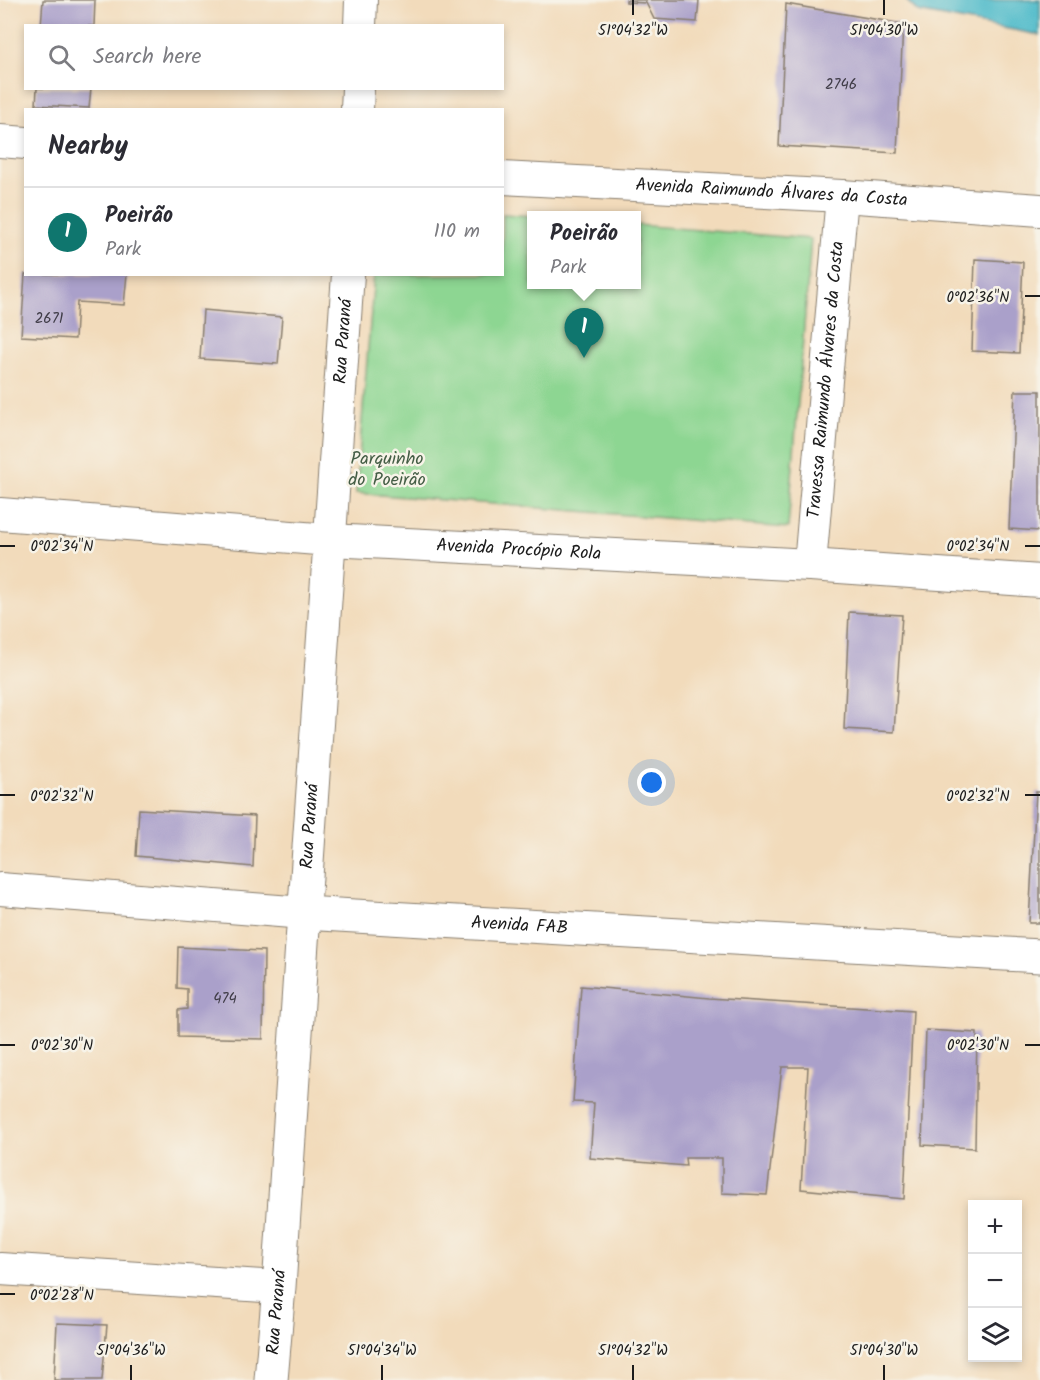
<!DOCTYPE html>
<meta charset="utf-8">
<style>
:root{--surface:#fff;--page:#f2f2f3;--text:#2b2b33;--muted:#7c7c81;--line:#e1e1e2;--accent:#0f766e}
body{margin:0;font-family:Kalam,sans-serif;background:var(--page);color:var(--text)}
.controls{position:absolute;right:18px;bottom:18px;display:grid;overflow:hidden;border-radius:0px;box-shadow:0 3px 9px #0003}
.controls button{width:54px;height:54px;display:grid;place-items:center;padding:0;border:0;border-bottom:2px solid var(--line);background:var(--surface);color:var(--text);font:30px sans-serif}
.you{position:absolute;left:652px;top:783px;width:21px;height:21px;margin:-15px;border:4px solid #fff;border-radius:50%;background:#1a73e8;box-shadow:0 0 0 9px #1a73e833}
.badge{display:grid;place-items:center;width:39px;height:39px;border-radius:50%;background:var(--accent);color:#fff;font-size:20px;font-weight:700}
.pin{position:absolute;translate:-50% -50px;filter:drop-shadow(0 2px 3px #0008)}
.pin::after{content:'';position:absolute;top:32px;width:21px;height:18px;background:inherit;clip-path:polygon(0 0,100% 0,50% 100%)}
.popup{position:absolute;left:527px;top:211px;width:114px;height:78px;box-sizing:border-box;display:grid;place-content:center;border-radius:0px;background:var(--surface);filter:drop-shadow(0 2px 4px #0005);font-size:20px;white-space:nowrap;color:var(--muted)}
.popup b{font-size:22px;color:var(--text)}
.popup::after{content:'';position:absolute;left:50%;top:100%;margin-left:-12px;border:12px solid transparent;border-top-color:var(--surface)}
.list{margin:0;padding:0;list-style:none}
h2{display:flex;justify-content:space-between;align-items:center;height:78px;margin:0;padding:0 24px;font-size:26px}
h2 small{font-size:20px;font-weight:400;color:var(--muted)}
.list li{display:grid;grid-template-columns:39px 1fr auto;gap:18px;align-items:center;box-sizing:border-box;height:90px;padding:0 24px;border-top:2px solid var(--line)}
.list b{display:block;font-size:22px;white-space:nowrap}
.list p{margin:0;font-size:20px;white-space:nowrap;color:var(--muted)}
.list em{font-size:20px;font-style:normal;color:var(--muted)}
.icon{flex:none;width:33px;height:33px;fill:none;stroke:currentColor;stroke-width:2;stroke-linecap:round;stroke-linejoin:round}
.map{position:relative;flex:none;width:1040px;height:1380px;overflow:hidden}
.search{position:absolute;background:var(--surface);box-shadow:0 3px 9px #0003;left:24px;top:24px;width:480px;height:66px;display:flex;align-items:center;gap:15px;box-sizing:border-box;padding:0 21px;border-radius:0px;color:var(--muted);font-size:22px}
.panel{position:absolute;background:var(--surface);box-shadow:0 3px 9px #0003;left:24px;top:108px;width:480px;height:168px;border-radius:0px}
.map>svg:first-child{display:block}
</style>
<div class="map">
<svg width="1040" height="1380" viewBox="0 0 1040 1380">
<rect width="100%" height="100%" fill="#f7f3e8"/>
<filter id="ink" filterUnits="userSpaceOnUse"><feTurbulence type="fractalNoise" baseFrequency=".0167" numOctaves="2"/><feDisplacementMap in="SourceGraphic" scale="12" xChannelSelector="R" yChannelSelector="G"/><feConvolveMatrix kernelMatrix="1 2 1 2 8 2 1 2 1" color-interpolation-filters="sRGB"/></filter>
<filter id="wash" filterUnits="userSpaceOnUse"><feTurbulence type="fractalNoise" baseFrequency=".008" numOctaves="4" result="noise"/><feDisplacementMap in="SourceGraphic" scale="24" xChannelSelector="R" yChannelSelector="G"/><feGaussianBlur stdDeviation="1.35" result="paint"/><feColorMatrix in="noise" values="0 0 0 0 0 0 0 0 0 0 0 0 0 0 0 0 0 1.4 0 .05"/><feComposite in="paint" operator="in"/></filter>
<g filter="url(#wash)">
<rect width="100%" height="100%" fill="#f2dbbb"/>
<polygon fill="#8dd692" stroke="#547957" stroke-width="1.5" points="503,214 531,216 532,284 636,284 637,225 811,239 788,528 356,493 374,275 502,274"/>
<polygon fill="#4fbbca" stroke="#366c73" stroke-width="1.5" points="906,0 1040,0 1040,35 918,12"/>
<g id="blocks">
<g fill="#aaa0ca">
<polygon points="43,0 95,0 94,26 41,26"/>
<polygon points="626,0 699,0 697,22 654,19 646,3 626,2"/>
<polygon points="786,4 903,24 897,153 779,146"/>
<polygon points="37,88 91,88 89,108 36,105"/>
<polygon points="975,259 1023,262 1019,353 972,351"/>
<polygon points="25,274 127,274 124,305 77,302 75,339 21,336"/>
<polygon points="203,310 282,317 278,364 200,359"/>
<polygon points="1015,391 1040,391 1040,531 1009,529"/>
<polygon points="849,612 902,615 894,732 844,729"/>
<polygon points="1036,792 1040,792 1040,923 1029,923"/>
<polygon points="139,809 255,816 253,867 136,856"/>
<polygon points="178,947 264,951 263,1039 178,1037 178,1010 187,1009 187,989 177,988"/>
<polygon points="581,986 709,998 913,1011 904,1199 801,1189 808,1067 782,1067 767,1195 722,1193 722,1158 685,1158 686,1166 590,1158 594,1103 573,1102"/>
<polygon points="926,1030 977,1033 975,1148 922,1145"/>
<polygon points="57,1323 107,1325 102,1380 54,1380"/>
</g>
</g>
</g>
<g filter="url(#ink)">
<use href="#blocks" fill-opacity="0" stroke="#877c6c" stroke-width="1.5"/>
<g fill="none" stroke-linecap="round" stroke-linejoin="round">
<defs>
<g id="minor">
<polyline points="360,26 361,0"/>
<polyline points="357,110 358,88"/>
<polyline points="0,141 26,143"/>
<path id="s1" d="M502,178L842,196L1040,210"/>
<path id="s2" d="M0,514L330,540L810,565L1040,581"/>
<path id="s3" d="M810,565L842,196"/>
<path id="s4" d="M0,889L304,913L348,274"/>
<polyline points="0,1269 279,1287"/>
</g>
<g id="secondary">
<path id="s5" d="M271,1380L279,1287L304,913L1040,956"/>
</g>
</defs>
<use href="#minor" stroke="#877c6c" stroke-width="34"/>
<use href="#secondary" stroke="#877c6c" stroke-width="35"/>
<use href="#minor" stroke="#fff" stroke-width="32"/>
<use href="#secondary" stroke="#fff" stroke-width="33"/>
</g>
</g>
<path fill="none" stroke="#1c1c1c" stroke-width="2" d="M633,0V15M884,0V15M1025,296H1040M0,546H15M1025,546H1040M0,795H15M1025,795H1040M0,1045H15M1025,1045H1040M0,1294H15M131,1365V1380M382,1365V1380M633,1365V1380M884,1365V1380"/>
<g text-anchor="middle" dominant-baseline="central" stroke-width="5" stroke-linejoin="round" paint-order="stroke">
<g font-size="15" fill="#403d48">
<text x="841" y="85">2746</text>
<text x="49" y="319">2671</text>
<text x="225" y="999">474</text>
</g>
<g font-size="18" fill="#1c1c1c" stroke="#f7f3e8">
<text stroke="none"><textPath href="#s1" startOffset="270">Avenida Raimundo Álvares da Costa</textPath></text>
<text stroke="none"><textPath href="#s4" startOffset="878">Rua Paraná</textPath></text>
<text stroke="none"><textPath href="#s3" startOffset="186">Travessa Raimundo Álvares da Costa</textPath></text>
<text stroke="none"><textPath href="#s2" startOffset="520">Avenida Procópio Rola</textPath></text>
<text stroke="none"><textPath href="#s4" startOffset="392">Rua Paraná</textPath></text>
<text stroke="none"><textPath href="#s5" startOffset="684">Avenida FAB</textPath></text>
<text stroke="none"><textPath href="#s5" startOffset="68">Rua Paraná</textPath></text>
</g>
<g font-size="18" fill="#445d45" stroke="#f7f3e8">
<text x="387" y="459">Parquinho<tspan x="387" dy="21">do Poeirão</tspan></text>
</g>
</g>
<g font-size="15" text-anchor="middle" fill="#1c1c1c" stroke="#f7f3e8" stroke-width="5" stroke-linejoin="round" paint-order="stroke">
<text x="633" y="35">51°04'32"W</text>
<text x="884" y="35">51°04'30"W</text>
<text x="978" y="302">0°02'36"N</text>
<text x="62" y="551">0°02'34"N</text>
<text x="978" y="551">0°02'34"N</text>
<text x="62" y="801">0°02'32"N</text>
<text x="978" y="801">0°02'32"N</text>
<text x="62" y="1050">0°02'30"N</text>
<text x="978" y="1050">0°02'30"N</text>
<text x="62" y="1300">0°02'28"N</text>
<text x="131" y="1355">51°04'36"W</text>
<text x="382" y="1355">51°04'34"W</text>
<text x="633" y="1355">51°04'32"W</text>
<text x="884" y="1355">51°04'30"W</text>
</g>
</svg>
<div class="controls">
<button>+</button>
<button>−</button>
<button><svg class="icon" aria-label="layers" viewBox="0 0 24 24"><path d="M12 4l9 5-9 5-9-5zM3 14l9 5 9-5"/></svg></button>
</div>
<div class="you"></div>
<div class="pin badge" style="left:584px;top:358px">1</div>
<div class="popup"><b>Poeirão</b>Park</div>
<div class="search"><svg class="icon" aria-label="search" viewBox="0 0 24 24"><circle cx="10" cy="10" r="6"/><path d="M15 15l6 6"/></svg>Search here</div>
<section class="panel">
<h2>Nearby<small></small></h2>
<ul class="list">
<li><span class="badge">1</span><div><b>Poeirão</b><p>Park</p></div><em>110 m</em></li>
</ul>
</section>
</div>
